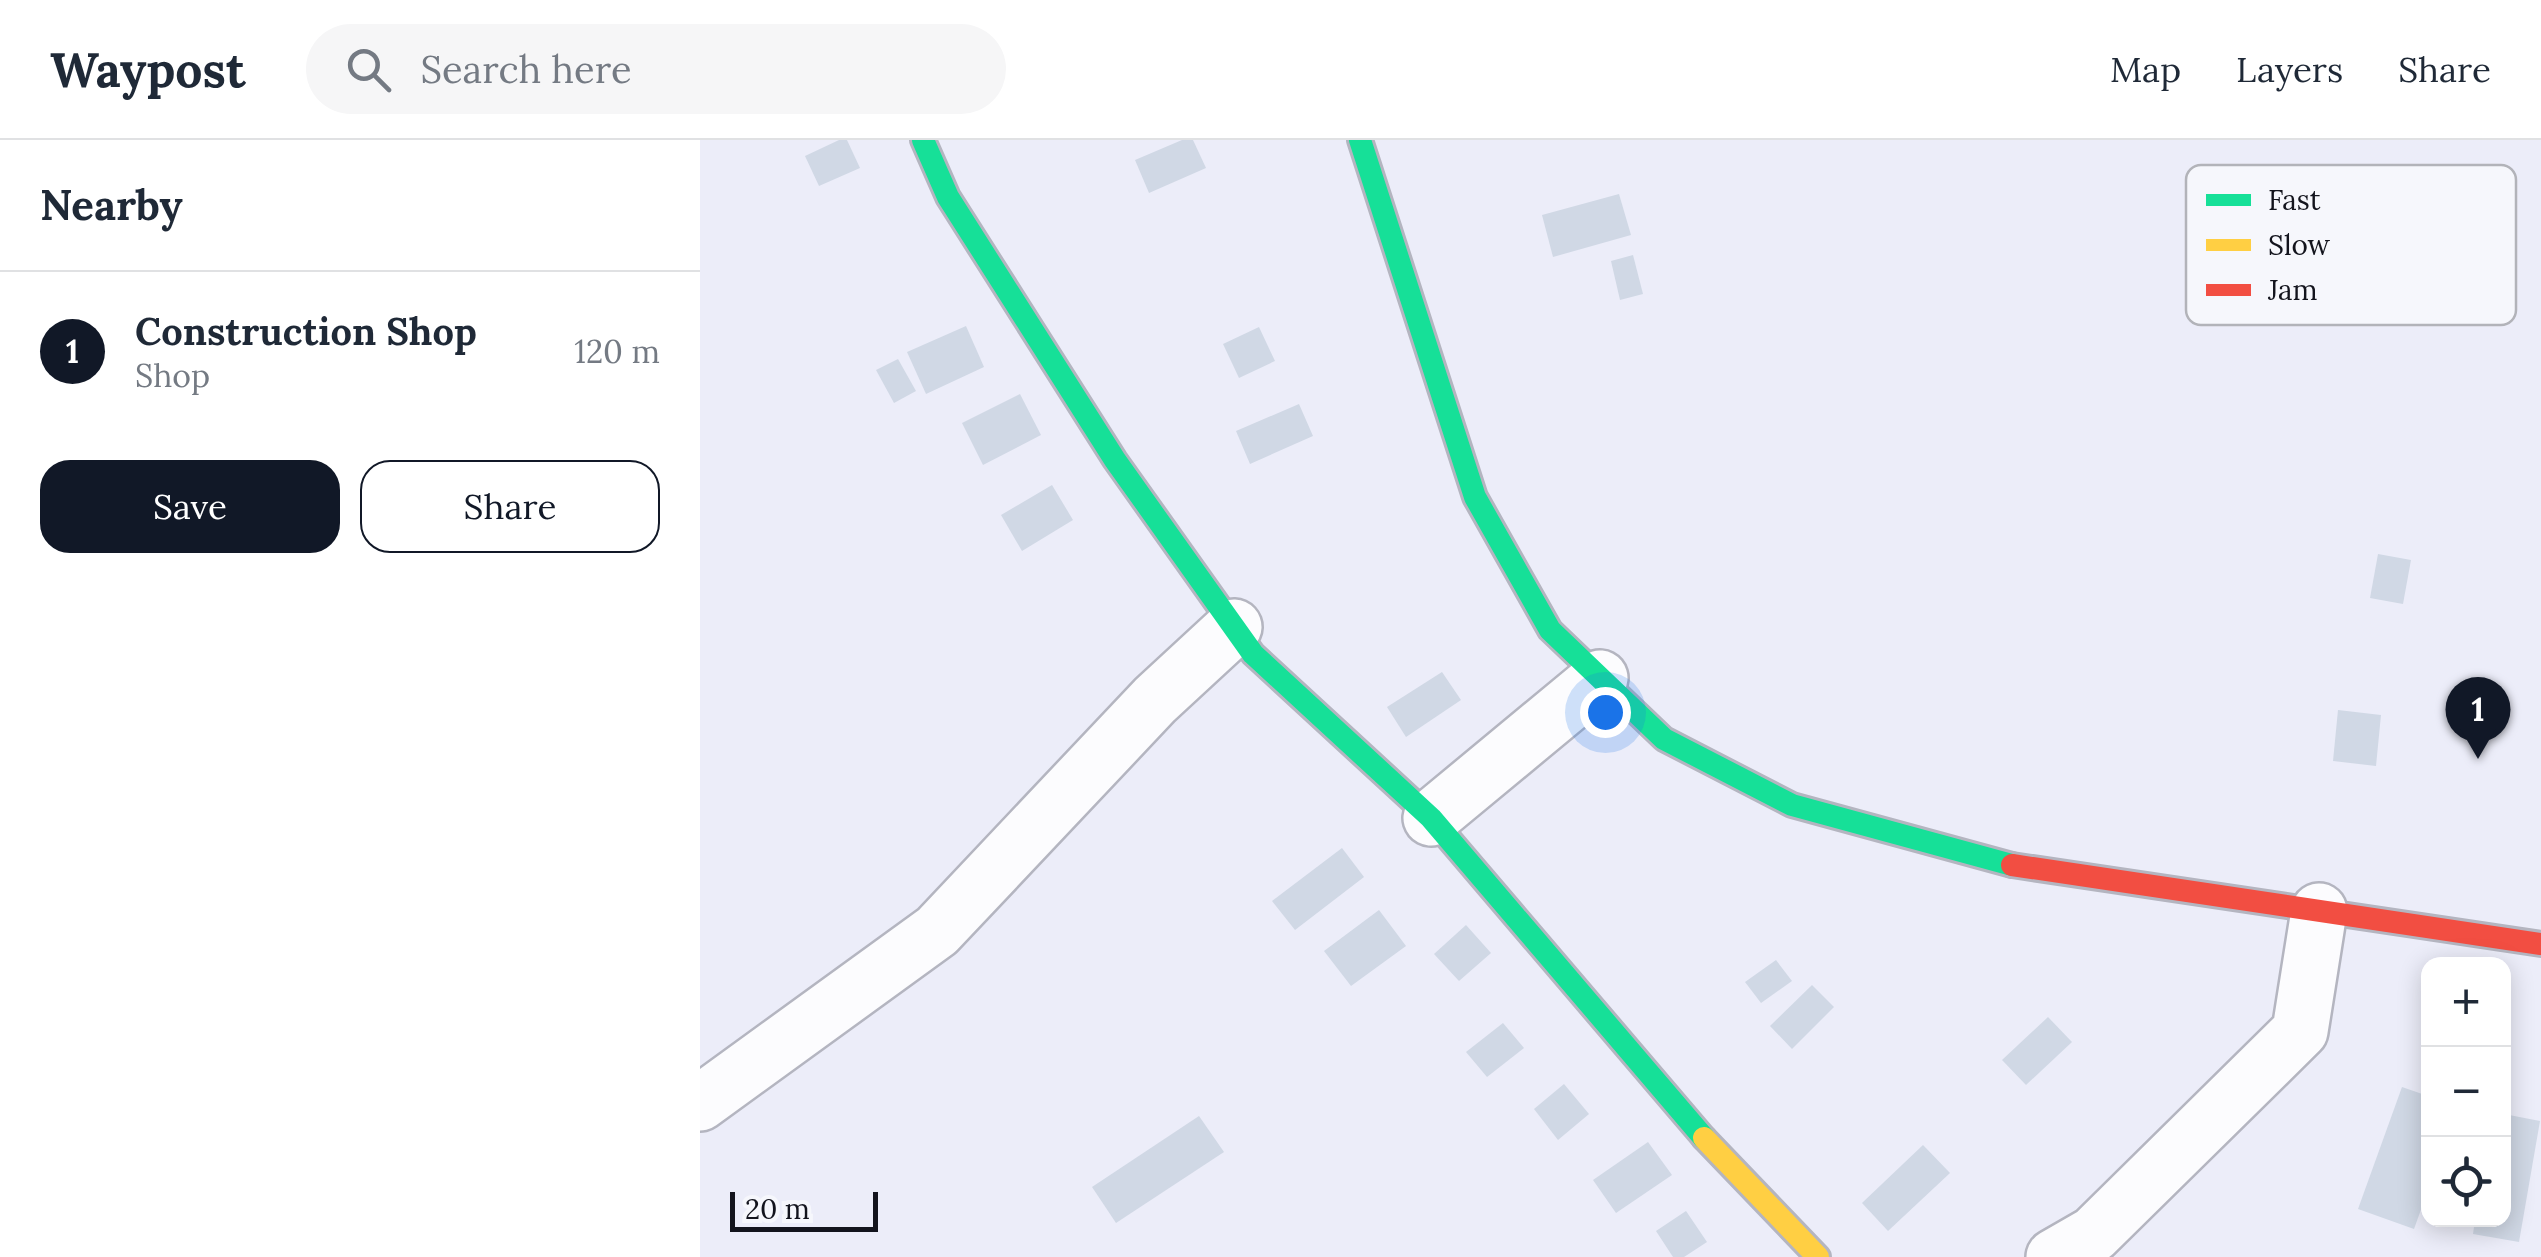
<!DOCTYPE html>
<meta charset="utf-8">
<style>
:root{--surface:#fff;--page:#f6f6f7;--text:#1f2937;--muted:#747a83;--line:#e0e1e3;--accent:#111827}
body{margin:0;font-family:Lora,serif;background:var(--page);color:var(--text)}
.controls{position:absolute;right:30px;bottom:30px;display:grid;overflow:hidden;border-radius:20px;box-shadow:0 5px 25px #0003}
.controls button{width:90px;height:90px;display:grid;place-items:center;padding:0;border:0;border-bottom:2px solid var(--line);background:var(--surface);color:var(--text);font:50px sans-serif}
.scale{position:absolute;left:30px;bottom:25px;width:148px;box-sizing:border-box;padding-left:10px;border:5px solid #13141d;border-top:0;font-size:28px;line-height:35px;white-space:nowrap;color:#13141d;-webkit-text-stroke:8px #f6f7fc;paint-order:stroke}
.you{position:absolute;left:905px;top:572px;width:35px;height:35px;margin:-25px;border:8px solid #fff;border-radius:50%;background:#1a73e8;box-shadow:0 0 0 15px #1a73e833}
.badge{display:grid;place-items:center;width:65px;height:65px;border-radius:50%;background:var(--accent);color:#fff;font-size:32px;font-weight:700}
.pin{position:absolute;translate:-50% -82px;filter:drop-shadow(0 2px 5px #0008)}
.pin::after{content:'';position:absolute;top:52px;width:35px;height:30px;background:inherit;clip-path:polygon(0 0,100% 0,50% 100%)}
.list{margin:0;padding:0;list-style:none}
h2{display:flex;justify-content:space-between;align-items:center;height:130px;margin:0;padding:0 40px;font-size:42px}
h2 small{font-size:32px;font-weight:400;color:var(--muted)}
.list li{display:grid;grid-template-columns:65px 1fr auto;gap:30px;align-items:center;box-sizing:border-box;height:160px;padding:0 40px;border-top:2px solid var(--line)}
.list b{display:block;font-size:38px;white-space:nowrap}
.list p{margin:0;font-size:32px;white-space:nowrap;color:var(--muted)}
.list em{font-size:32px;font-style:normal;color:var(--muted)}
.actions{display:flex;gap:20px;padding:30px 40px}
.actions a{flex:1;padding:22px 0;border:2px solid var(--accent);border-radius:30px;text-align:center;font-size:35px;color:var(--accent)}
.actions .main{background:var(--accent);color:#fff}
.icon{flex:none;width:55px;height:55px;fill:none;stroke:currentColor;stroke-width:2;stroke-linecap:round;stroke-linejoin:round}
.map{position:relative;flex:none;width:1841px;height:1117px;overflow:hidden}
header{display:flex;align-items:center;gap:60px;box-sizing:border-box;height:140px;padding:0 50px;background:var(--surface);border-bottom:2px solid var(--line)}
header strong{font-size:48px}
nav{display:flex;gap:55px;margin-inline-start:auto;font-size:35px}
.search{width:700px;height:90px;background:var(--page);display:flex;align-items:center;gap:25px;box-sizing:border-box;padding:0 35px;border-radius:55px;color:var(--muted);font-size:38px}
main{display:flex}
aside{flex:1;background:var(--surface)}
.map>svg:first-child{display:block}
</style>
<header>
<strong>Waypost</strong>
<div class="search"><svg class="icon" aria-label="search" viewBox="0 0 24 24"><circle cx="10" cy="10" r="6"/><path d="M15 15l6 6"/></svg>Search here</div>
<nav><a>Map</a><a>Layers</a><a>Share</a></nav>
</header>
<main>
<aside>
<h2>Nearby<small></small></h2>
<ul class="list">
<li><span class="badge">1</span><div><b>Construction Shop</b><p>Shop</p></div><em>120 m</em></li>
</ul>
<div class="actions"><a class="main">Save</a><a>Share</a></div>
</aside>
<div class="map">
<svg width="1841" height="1117" viewBox="0 0 1841 1117">
<rect width="100%" height="100%" fill="#ecedf9"/>
<g fill="#d0d8e5">
<polygon points="139,0 147,0 160,28 119,46 105,16"/>
<polygon points="482,0 493,0 506,28 449,53 435,20"/>
<polygon points="919,54 931,95 853,117 842,75"/>
<polygon points="933,115 943,154 920,160 911,121"/>
<polygon points="266,186 284,227 226,254 207,212"/>
<polygon points="559,187 575,221 539,238 523,204"/>
<polygon points="198,219 216,251 194,263 176,230"/>
<polygon points="320,254 341,295 283,325 262,283"/>
<polygon points="599,264 613,296 550,324 536,291"/>
<polygon points="352,345 373,380 322,411 301,375"/>
<polygon points="1678,414 1711,420 1703,464 1670,458"/>
<polygon points="742,532 761,560 706,597 687,567"/>
<polygon points="1638,570 1681,575 1676,626 1633,621"/>
<polygon points="642,708 664,737 595,790 572,761"/>
<polygon points="679,770 706,806 651,846 624,811"/>
<polygon points="766,785 791,813 759,841 734,814"/>
<polygon points="1076,820 1092,841 1061,863 1045,842"/>
<polygon points="1112,845 1134,867 1092,909 1070,886"/>
<polygon points="1348,877 1372,902 1326,945 1302,920"/>
<polygon points="803,883 824,908 787,937 766,912"/>
<polygon points="864,944 889,974 858,1000 834,969"/>
<polygon points="1702,947 1728,956 1728,1050 1714,1089 1658,1069"/>
<polygon points="1804,974 1840,981 1819,1102 1773,1094 1775,1080 1804,1080"/>
<polygon points="499,976 524,1012 416,1083 392,1047"/>
<polygon points="948,1002 972,1035 916,1073 893,1040"/>
<polygon points="1223,1005 1250,1033 1188,1091 1162,1063"/>
<polygon points="986,1071 1007,1102 984,1117 973,1117 956,1091"/>
</g>
<g fill="none" stroke-linecap="round" stroke-linejoin="round">
<defs>
<g id="street">
<polyline points="731,678 900,538"/>
<polyline points="0,963 237,791 455,560 534,487"/>
<polyline points="1354,1117 1394,1094 1600,891 1619,771"/>
</g>
<g id="fast">
<polyline points="223,0 248,57 415,320 553,514 731,678 1004,998"/>
<polyline points="660,0 775,357 850,490 964,599 1092,665 1312,725"/>
</g>
<polyline id="slow" points="1004,998 1118,1117"/>
<polyline id="jam" points="1312,725 1841,804"/>
</defs>
<use href="#street" stroke="#b4b5c0" stroke-width="60"/>
<use href="#fast" stroke="#b4b5c0" stroke-width="28"/>
<use href="#slow" stroke="#b4b5c0" stroke-width="28"/>
<use href="#jam" stroke="#b4b5c0" stroke-width="28"/>
<use href="#street" stroke="#fcfcfe" stroke-width="55"/>
<use href="#fast" stroke="#16e098" stroke-width="22"/>
<use href="#slow" stroke="#ffcf43" stroke-width="22"/>
<use href="#jam" stroke="#f24e42" stroke-width="22"/>
</g>
<rect x="1486" y="25" width="330" height="160" rx="15" fill="#f6f7fc" stroke="#b2b3b9" stroke-width="2.5"/>
<rect x="1506" y="54" width="45" height="12" fill="#16e098"/>
<rect x="1506" y="99" width="45" height="12" fill="#ffcf43"/>
<rect x="1506" y="144" width="45" height="12" fill="#f24e42"/>
<g font-size="28" fill="#13141d">
<text x="1568" y="70">Fast</text>
<text x="1568" y="115">Slow</text>
<text x="1568" y="160">Jam</text>
</g>
</svg>
<div class="controls">
<button>+</button>
<button>−</button>
<button><svg class="icon" aria-label="locate" viewBox="0 0 24 24"><circle cx="12" cy="12" r="6"/><path d="M12 2v4M12 18v4M2 12h4M18 12h4"/></svg></button>
</div>
<div class="scale">20 m</div>
<div class="you"></div>
<div class="pin badge" style="left:1778px;top:619px">1</div>
</div>
</main>
